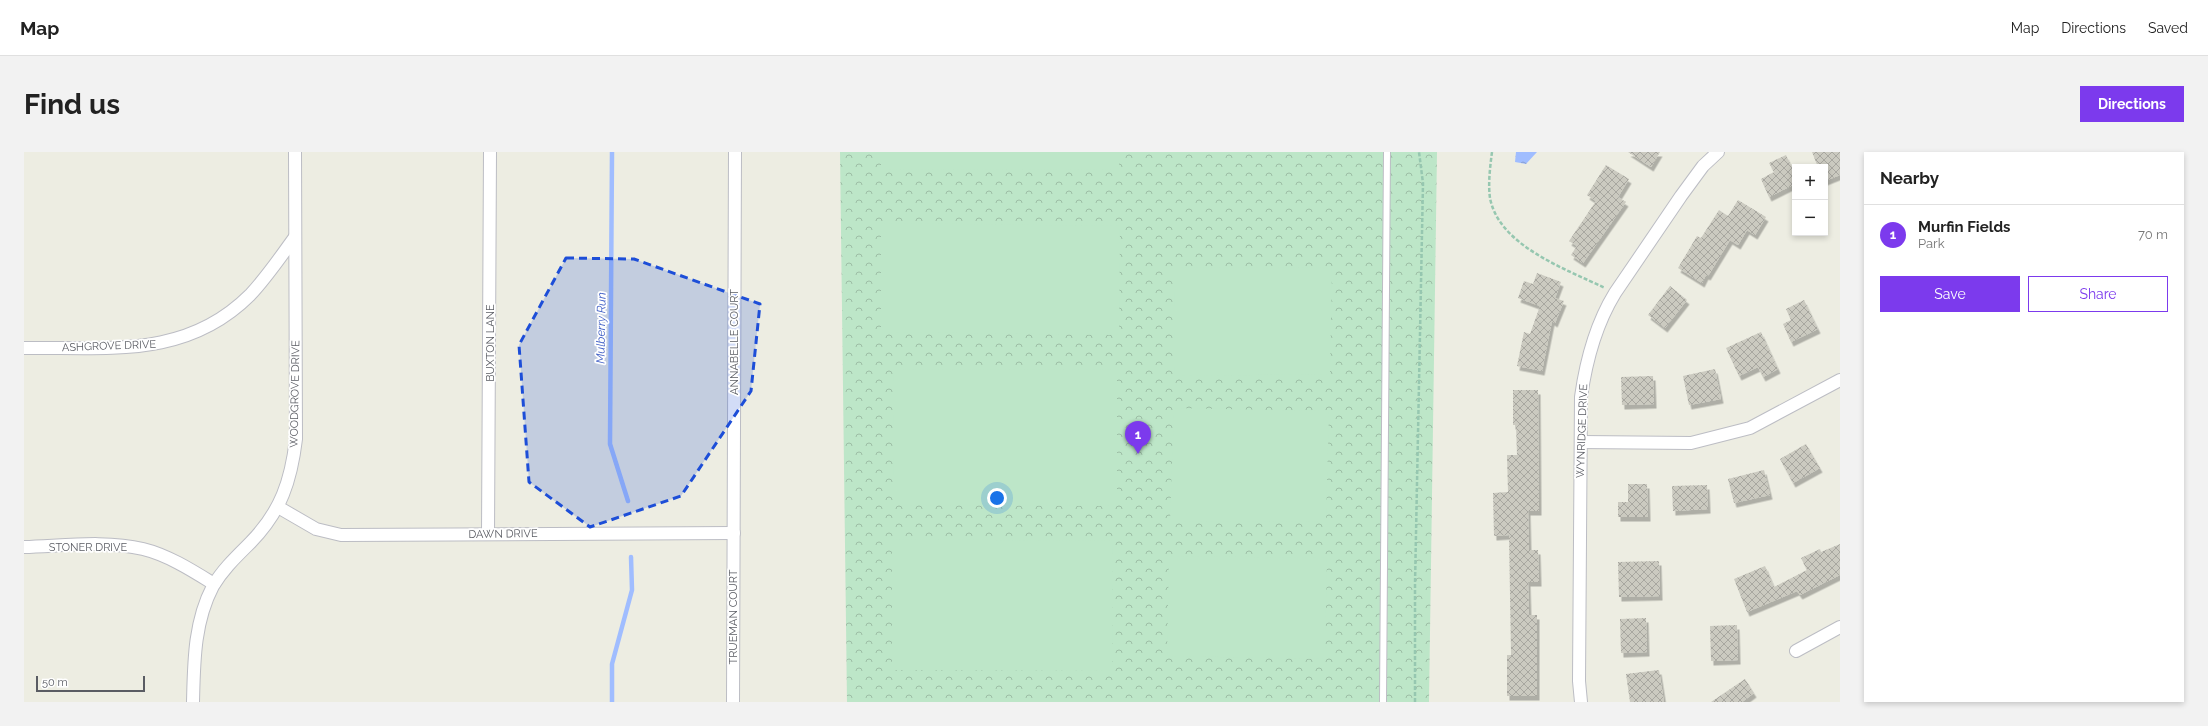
<!DOCTYPE html>
<meta charset="utf-8">
<style>
:root{--surface:#fff;--page:#f2f2f2;--text:#222;--muted:#767676;--line:#e0e0e0;--accent:#7c3aed}
body{margin:0;font-family:Raleway,sans-serif;background:var(--page);color:var(--text)}
.controls{position:absolute;right:12px;top:12px;display:grid;overflow:hidden;border-radius:0px;box-shadow:0 2px 6px #0003}
.controls button{width:36px;height:36px;display:grid;place-items:center;padding:0;border:0;border-bottom:1px solid var(--line);background:var(--surface);color:var(--text);font:20px sans-serif}
.scale{position:absolute;left:12px;bottom:10px;width:109px;box-sizing:border-box;padding-left:4px;border:2px solid #5a5c63;border-top:0;font-size:11px;line-height:14px;white-space:nowrap;color:#5a5c63;-webkit-text-stroke:3px #fff;paint-order:stroke}
.you{position:absolute;left:973px;top:346px;width:14px;height:14px;margin:-10px;border:3px solid #fff;border-radius:50%;background:#1a73e8;box-shadow:0 0 0 6px #1a73e833}
.badge{display:grid;place-items:center;width:26px;height:26px;border-radius:50%;background:var(--accent);color:#fff;font-size:13px;font-weight:700}
.pin{position:absolute;translate:-50% -33px;filter:drop-shadow(0 1px 2px #0008)}
.pin::after{content:'';position:absolute;top:21px;width:14px;height:12px;background:inherit;clip-path:polygon(0 0,100% 0,50% 100%)}
.list{margin:0;padding:0;list-style:none}
h2{display:flex;justify-content:space-between;align-items:center;height:52px;margin:0;padding:0 16px;font-size:17px}
h2 small{font-size:13px;font-weight:400;color:var(--muted)}
.list li{display:grid;grid-template-columns:26px 1fr auto;gap:12px;align-items:center;box-sizing:border-box;height:60px;padding:0 16px;border-top:1px solid var(--line)}
.list b{display:block;font-size:15px;white-space:nowrap}
.list p{margin:0;font-size:13px;white-space:nowrap;color:var(--muted)}
.list em{font-size:13px;font-style:normal;color:var(--muted)}
.actions{display:flex;gap:8px;padding:12px 16px}
.actions a{flex:1;padding:9px 0;border:1px solid var(--accent);border-radius:0px;text-align:center;font-size:14px;color:var(--accent)}
.actions .main{background:var(--accent);color:#fff}
.map{position:relative;flex:none;width:1816px;height:550px;overflow:hidden;border-radius:0px}
header{display:flex;align-items:center;gap:24px;box-sizing:border-box;height:56px;padding:0 20px;background:var(--surface);border-bottom:1px solid var(--line)}
header strong{font-size:19px}
nav{display:flex;gap:22px;margin-inline-start:auto;font-size:14px}
.intro{display:flex;align-items:center;justify-content:space-between;box-sizing:border-box;height:96px;padding:0 24px}
h1{margin:0;font-size:28px}
.button{padding:10px 18px;border-radius:0px;background:var(--accent);color:#fff;font-size:14px;font-weight:700}
main{display:flex;gap:24px;padding:0 24px}
aside{flex:1;background:var(--surface);border-radius:0px;box-shadow:0 2px 6px #0003}
.map>svg:first-child{display:block}
</style>
<header>
<strong>Map</strong>
<nav><a>Map</a><a>Directions</a><a>Saved</a></nav>
</header>
<div class="intro"><h1>Find us</h1><a class="button">Directions</a></div>
<main>
<div class="map">
<svg width="1816" height="550" viewBox="0 0 1816 550">
<defs>
<pattern id="forest-crowns" width="20" height="18" patternUnits="userSpaceOnUse"><rect width="20" height="18" fill="#bde6c8"/><path d="M2 6a3 3 0 1 1 6 0M12 15a3 3 0 1 1 6 0" fill="none" stroke="#9dbea6"/></pattern>
<pattern id="water-ripples" width="26" height="14" patternUnits="userSpaceOnUse"><rect width="26" height="14" fill="#a0bdff"/><path d="M2 4q2-2 4 0t4 0M15 11q2-2 4 0t4 0" fill="none" stroke="#859dd2"/></pattern>
<pattern id="building-cross-hatch" width="8" height="8" patternUnits="userSpaceOnUse"><rect width="8" height="8" fill="#cbcac0"/><path d="M0 0l8 8M0 8l8-8" fill="none" stroke="#a8a7a0"/></pattern>
<filter id="shadow"><feDropShadow dx="2.5" dy="4.5" stdDeviation="0" flood-color="#0004"/></filter>
</defs>
<rect width="100%" height="100%" fill="#edede2"/>
<polygon fill="url(#forest-crowns)" points="816,0 1413,0 1405,550 823,550"/>
<g fill="#bde6c8">
<polygon points="857,0 1095,0 1095,18 857,17"/>
<polygon points="857,71 1096,74 1095,183 857,180"/>
<polygon points="1308,115 1306,222 1150,224 1151,116"/>
<polygon points="869,217 1093,218 1093,354 870,353"/>
<polygon points="1150,256 1305,259 1302,370 1146,369"/>
<polygon points="868,387 1089,389 1088,519 868,518"/>
<polygon points="1145,404 1303,406 1301,507 1143,504"/>
</g>
<polygon fill="url(#water-ripples)" points="1492,0 1513,0 1502,12 1491,10"/>
<g fill="none" stroke-linecap="round" stroke-linejoin="round">
<g stroke="#a0bdff" stroke-width="4.5">
<polyline points="588,0 586,292 604,349"/>
<polyline points="588,550 588,512 608,438 607,405"/>
</g>
</g>
<g fill="url(#building-cross-hatch)" filter="url(#shadow)">
<polygon points="1604,0 1636,0 1627,15"/>
<polygon points="1788,0 1816,0 1816,23 1801,29 1801,15 1794,15"/>
<polygon points="1762,3 1771,22 1771,32 1745,45 1737,27 1750,20 1745,11"/>
<polygon points="1582,13 1605,27 1594,45 1602,50 1559,111 1547,103 1553,94 1545,89 1572,49 1563,43"/>
<polygon points="1714,48 1742,65 1731,83 1723,78 1714,93 1706,88 1684,124 1682,123 1678,131 1654,116 1673,84 1677,86 1695,58 1704,64"/>
<polygon points="1513,121 1537,130 1531,146 1540,149 1531,171 1528,169 1518,219 1493,214 1500,180 1506,182 1516,154 1494,146 1500,129 1509,132"/>
<polygon points="1646,134 1663,148 1641,176 1624,163"/>
<polygon points="1780,148 1794,177 1767,190 1759,172 1767,168 1762,157"/>
<polygon points="1737,180 1754,217 1739,225 1734,215 1715,224 1702,196"/>
<polygon points="1691,217 1697,247 1665,253 1659,224"/>
<polygon points="1629,224 1630,252 1598,253 1597,225"/>
<polygon points="1489,238 1514,238 1515,359 1504,359 1505,398 1514,398 1515,430 1504,430 1505,463 1513,463 1513,544 1483,544 1483,503 1487,503 1485,383 1470,384 1469,341 1484,340 1483,303 1493,303 1492,273 1489,273"/>
<polygon points="1782,292 1796,316 1769,331 1756,307"/>
<polygon points="1740,318 1746,343 1710,351 1704,327"/>
<polygon points="1604,332 1623,332 1624,365 1594,365 1594,350 1604,350"/>
<polygon points="1683,333 1684,357 1649,359 1648,334"/>
<polygon points="1816,392 1816,423 1776,443 1773,439 1723,460 1710,427 1741,414 1750,435 1783,418 1777,406 1796,397 1797,400"/>
<polygon points="1635,409 1636,444 1595,445 1594,410"/>
<polygon points="1622,466 1623,500 1597,501 1596,467"/>
<polygon points="1713,473 1714,508 1687,509 1686,474"/>
<polygon points="1635,518 1640,550 1606,550 1602,522"/>
<polygon points="1721,527 1730,541 1718,550 1687,550"/>
</g>
<g fill="none" stroke-linecap="round" stroke-linejoin="round">
<defs>
<polyline id="lane" points="1359,550 1363,0"/>
<g id="street">
<path d="M0,196C84,195 162,207 226,143C243,125 257,104 271,85"/>
<polyline points="1557,290 1667,291 1726,276 1816,228"/>
<polyline points="254,355 292,377 317,383 710,381"/>
<polyline points="464,382 466,0"/>
<path d="M0,395C38,394 82,388 119,397C144,403 169,419 190,432"/>
<polyline points="1772,499 1816,475"/>
<path d="M169,550C170,510 170,470 189,434C199,417 213,404 227,390C257,359 267,329 272,287L271,0"/>
<polyline points="709,550 711,0"/>
<path d="M1557,550L1555,529L1557,245C1562,209 1572,172 1591,141L1657,44L1679,14L1694,0"/>
</g>
</defs>
<use href="#lane" stroke="#bcbdc4" stroke-width="8"/>
<use href="#street" stroke="#bcbdc4" stroke-width="14"/>
<g stroke="#96c7b0" stroke-width="2.5" stroke-dasharray="4 2" stroke-linecap="butt">
<path d="M1468,0C1466,15 1464,32 1466,46C1475,94 1542,117 1581,136"/>
<polyline points="1391,550 1391,432 1399,31 1395,0"/>
</g>
<use href="#lane" stroke="#fff" stroke-width="6"/>
<use href="#street" stroke="#fff" stroke-width="12"/>
</g>
<path fill="#1d4ed8" fill-opacity="0.2" stroke="#1d4ed8" stroke-width="3" stroke-dasharray="8 5" stroke-linejoin="round" d="M542,106L610,107L736,152L727,239L657,344L566,375L505,330L495,193Z"/>
<g text-anchor="middle" dominant-baseline="central" stroke-width="3.5" stroke-linejoin="round" paint-order="stroke">
<g font-size="11" fill="#5a5c63" stroke="#fff">
<text transform="translate(710 190) rotate(-90)">ANNABELLE COURT</text>
<text transform="translate(466 191) rotate(-90)">BUXTON LANE</text>
<text transform="translate(85 194) rotate(-2)">ASHGROVE DRIVE</text>
<text transform="translate(271 242) rotate(-89)">WOODGROVE DRIVE</text>
<text transform="translate(1558 279) rotate(-88)">WYNRIDGE DRIVE</text>
<text transform="translate(479 382) rotate(-1)">DAWN DRIVE</text>
<text x="64" y="395">STONER DRIVE</text>
<text transform="translate(709 465) rotate(-90)">TRUEMAN COURT</text>
</g>
<g font-size="12" font-style="italic" fill="#405fc5" stroke="#fff">
<text transform="translate(577 176) rotate(-89)">Mulberry Run</text>
</g>
</g>
</svg>
<div class="controls">
<button>+</button>
<button>−</button>
</div>
<div class="scale">50 m</div>
<div class="you"></div>
<div class="pin badge" style="left:1114px;top:302px">1</div>
</div>
<aside>
<h2>Nearby<small></small></h2>
<ul class="list">
<li><span class="badge">1</span><div><b>Murfin Fields</b><p>Park</p></div><em>70 m</em></li>
</ul>
<div class="actions"><a class="main">Save</a><a>Share</a></div>
</aside>
</main>
